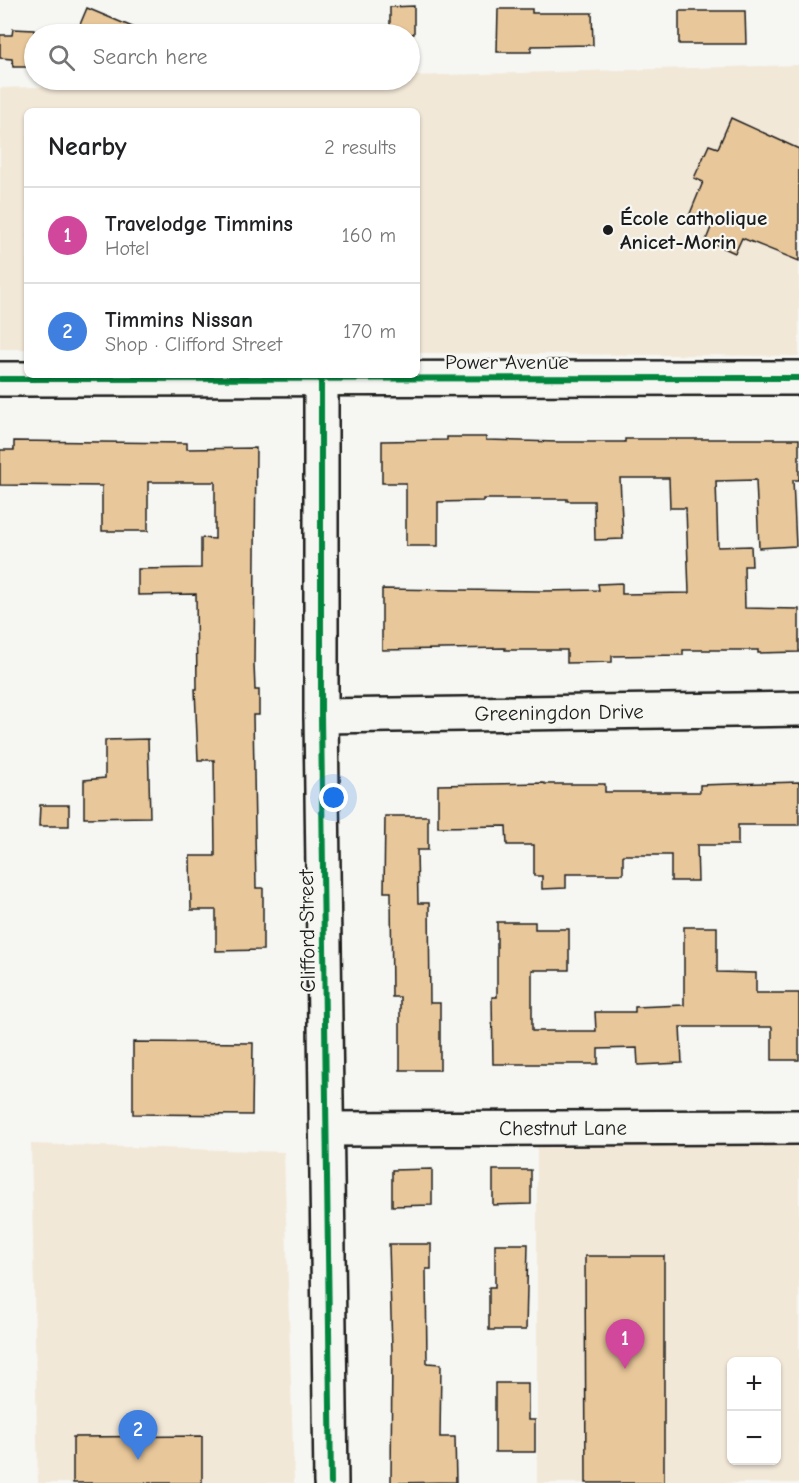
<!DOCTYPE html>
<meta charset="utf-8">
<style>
:root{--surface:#fff;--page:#f2f2f2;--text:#202124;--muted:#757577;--line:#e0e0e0;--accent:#1c1c1c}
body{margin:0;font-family:"Comic Neue",sans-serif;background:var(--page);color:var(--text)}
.controls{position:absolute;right:18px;bottom:18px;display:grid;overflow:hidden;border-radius:9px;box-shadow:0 2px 4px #0004}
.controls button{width:54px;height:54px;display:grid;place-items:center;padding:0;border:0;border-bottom:2px solid var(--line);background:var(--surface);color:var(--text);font:30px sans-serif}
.you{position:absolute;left:334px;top:798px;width:21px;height:21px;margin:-15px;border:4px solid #fff;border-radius:50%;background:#1a73e8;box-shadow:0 0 0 9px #1a73e833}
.badge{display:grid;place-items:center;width:39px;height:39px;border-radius:50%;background:var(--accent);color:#fff;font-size:20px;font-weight:700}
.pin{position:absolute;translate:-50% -50px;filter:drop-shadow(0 2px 3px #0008)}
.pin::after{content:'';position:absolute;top:32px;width:21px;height:18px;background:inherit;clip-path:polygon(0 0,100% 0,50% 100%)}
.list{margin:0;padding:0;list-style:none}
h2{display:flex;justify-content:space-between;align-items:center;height:78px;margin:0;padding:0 24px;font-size:26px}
h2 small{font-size:20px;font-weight:400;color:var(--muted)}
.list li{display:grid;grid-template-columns:39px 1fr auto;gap:18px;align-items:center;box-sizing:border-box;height:96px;padding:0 24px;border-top:2px solid var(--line)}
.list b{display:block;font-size:22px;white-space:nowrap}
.list p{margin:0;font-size:20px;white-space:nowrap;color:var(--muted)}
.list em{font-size:20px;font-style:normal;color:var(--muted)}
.icon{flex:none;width:33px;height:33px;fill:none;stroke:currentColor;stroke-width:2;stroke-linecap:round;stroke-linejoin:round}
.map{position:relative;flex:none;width:799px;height:1483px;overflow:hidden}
.search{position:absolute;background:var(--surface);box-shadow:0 2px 4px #0004;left:24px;top:24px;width:396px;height:66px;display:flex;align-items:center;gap:15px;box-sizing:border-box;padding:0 21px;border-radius:33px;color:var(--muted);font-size:22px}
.panel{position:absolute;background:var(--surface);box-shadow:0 2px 4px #0004;left:24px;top:108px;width:396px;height:270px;border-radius:9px}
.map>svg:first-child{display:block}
</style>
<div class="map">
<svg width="799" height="1483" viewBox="0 0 799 1483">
<rect width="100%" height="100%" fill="#f6f6f2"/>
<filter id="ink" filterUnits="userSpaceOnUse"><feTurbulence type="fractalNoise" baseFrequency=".0167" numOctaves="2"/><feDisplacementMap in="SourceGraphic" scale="12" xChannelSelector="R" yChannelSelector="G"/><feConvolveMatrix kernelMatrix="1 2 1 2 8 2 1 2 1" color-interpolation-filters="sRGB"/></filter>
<g filter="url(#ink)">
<g fill="#f2e8d8" fill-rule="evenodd">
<polygon points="799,65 799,356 417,353 417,111 27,111 27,349 0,349 0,88 282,80 410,80 410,76"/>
<path d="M799,1141V1483H537V1146ZM732,1362H776V1460H732Z"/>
<polygon points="31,1144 284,1152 294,1483 38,1483"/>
</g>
<g fill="#e8c79a" stroke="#1c1c1c" stroke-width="1.5">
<polygon points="414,6 414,34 390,34 390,7"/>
<polygon points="87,8 149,34 76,34"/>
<polygon points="498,9 532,9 532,13 592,13 593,45 531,46 531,52 497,52"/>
<polygon points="679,11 745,11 746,44 679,44"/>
<polygon points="13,29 34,30 34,67 13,67 12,59 0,58 0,35 12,35"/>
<polygon points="731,118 799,149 799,261 742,238 735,253 706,240 712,225 689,216 703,182 694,178 709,145 718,148"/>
<polygon points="447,437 486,437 486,440 558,442 625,442 625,439 799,439 799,480 793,480 796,546 759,548 756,480 716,481 718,547 751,546 752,566 744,566 745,608 799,609 799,652 758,653 758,650 683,650 683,655 612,656 612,662 567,663 567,650 505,650 505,648 382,650 382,589 544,591 599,590 598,584 622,583 622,594 689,593 686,508 670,508 669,478 620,478 623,539 595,540 594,501 567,501 567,499 483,499 483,501 438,502 438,546 406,546 406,483 382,483 382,441 447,440"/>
<polygon points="14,441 187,443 187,449 256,448 254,664 255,690 259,690 259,715 253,715 256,888 263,888 263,950 216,951 216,910 191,910 190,856 215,856 214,760 198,760 195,689 197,689 196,594 138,595 138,569 201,568 201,538 215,539 215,482 148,482 148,531 102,531 102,486 0,485 0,450 14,450"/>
<polygon points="148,739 150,817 84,818 84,780 105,778 105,740"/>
<polygon points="799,782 799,825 738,825 738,845 697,845 698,881 671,881 671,855 623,855 623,874 566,874 566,888 542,889 542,876 534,876 534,845 507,845 506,826 438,827 438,785 544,783 545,784 605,784 605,792 700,792 700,785"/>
<polygon points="40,805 69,805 69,826 39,826"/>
<polygon points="385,816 428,816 428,850 417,850 418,903 429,903 430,1003 440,1003 440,1070 400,1070 400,997 392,997 391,892 384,892"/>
<polygon points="497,922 535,922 535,929 569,929 569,970 532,970 532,1031 596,1031 595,1012 635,1012 635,1007 684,1005 684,927 717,927 717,972 756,973 756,993 799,993 799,1060 772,1060 772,1027 680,1027 682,1063 638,1065 637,1048 598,1049 598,1064 493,1064 492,997 497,997"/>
<polygon points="133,1042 253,1043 252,1115 133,1114"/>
<polygon points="432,1169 432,1205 392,1206 392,1170"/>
<polygon points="493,1170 531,1170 531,1204 493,1205"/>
<polygon points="389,1244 431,1244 431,1269 426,1269 427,1363 441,1364 440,1437 455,1437 456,1482 391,1483 392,1350"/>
<polygon points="495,1244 528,1244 526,1330 489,1330 489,1287 495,1287"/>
<polygon points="585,1256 664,1256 664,1483 586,1483"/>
<polygon points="495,1383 528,1383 528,1420 535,1420 535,1452 495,1452"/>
<polygon points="202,1436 202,1483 73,1483 73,1437"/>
</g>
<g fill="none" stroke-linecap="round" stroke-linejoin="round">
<defs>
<g id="minor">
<polyline points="0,379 799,378"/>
<polyline points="321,379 321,716 331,1483"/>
<path id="s1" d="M321,716L799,709"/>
<path id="s2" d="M327,1129L799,1127"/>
</g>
</defs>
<use href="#minor" stroke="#1c1c1c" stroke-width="38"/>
<use href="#minor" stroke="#f6f6f2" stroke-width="33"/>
<defs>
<g id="cycleway">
<polyline points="0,379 799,378"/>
<polyline points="321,379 321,716 331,1483"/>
</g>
</defs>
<use href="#cycleway" stroke="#f6f6f2" stroke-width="10"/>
<use href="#cycleway" stroke="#00873e" stroke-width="6"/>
</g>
</g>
<circle fill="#1c1c1c" stroke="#f6f6f2" stroke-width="2" cx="608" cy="230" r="6"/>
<g text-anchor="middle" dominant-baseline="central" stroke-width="4.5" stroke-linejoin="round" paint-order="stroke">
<g font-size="21" font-weight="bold" fill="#1c1c1c" stroke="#f6f6f2" text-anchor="start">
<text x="620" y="218">École catholique<tspan x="620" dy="24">Anicet-Morin</tspan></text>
</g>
<g font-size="21" fill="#1c1c1c" stroke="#f6f6f2">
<text x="507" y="362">Power Avenue</text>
<text stroke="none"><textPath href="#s1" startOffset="238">Greeningdon Drive</textPath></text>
<text transform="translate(307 931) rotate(-91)">Clifford Street</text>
<text stroke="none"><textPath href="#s2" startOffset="236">Chestnut Lane</textPath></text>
</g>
</g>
</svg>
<div class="controls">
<button>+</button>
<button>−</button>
</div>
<div class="you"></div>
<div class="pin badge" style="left:625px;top:1369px;background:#d1479c">1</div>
<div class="pin badge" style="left:138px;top:1460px;background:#3f7fe0">2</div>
<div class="search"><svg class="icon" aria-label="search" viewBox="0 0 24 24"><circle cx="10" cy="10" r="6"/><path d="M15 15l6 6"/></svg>Search here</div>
<section class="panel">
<h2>Nearby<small>2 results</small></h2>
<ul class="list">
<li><span class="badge" style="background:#d1479c">1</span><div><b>Travelodge Timmins</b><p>Hotel</p></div><em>160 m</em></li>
<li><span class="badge" style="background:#3f7fe0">2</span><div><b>Timmins Nissan</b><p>Shop · Clifford Street</p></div><em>170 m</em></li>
</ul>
</section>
</div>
